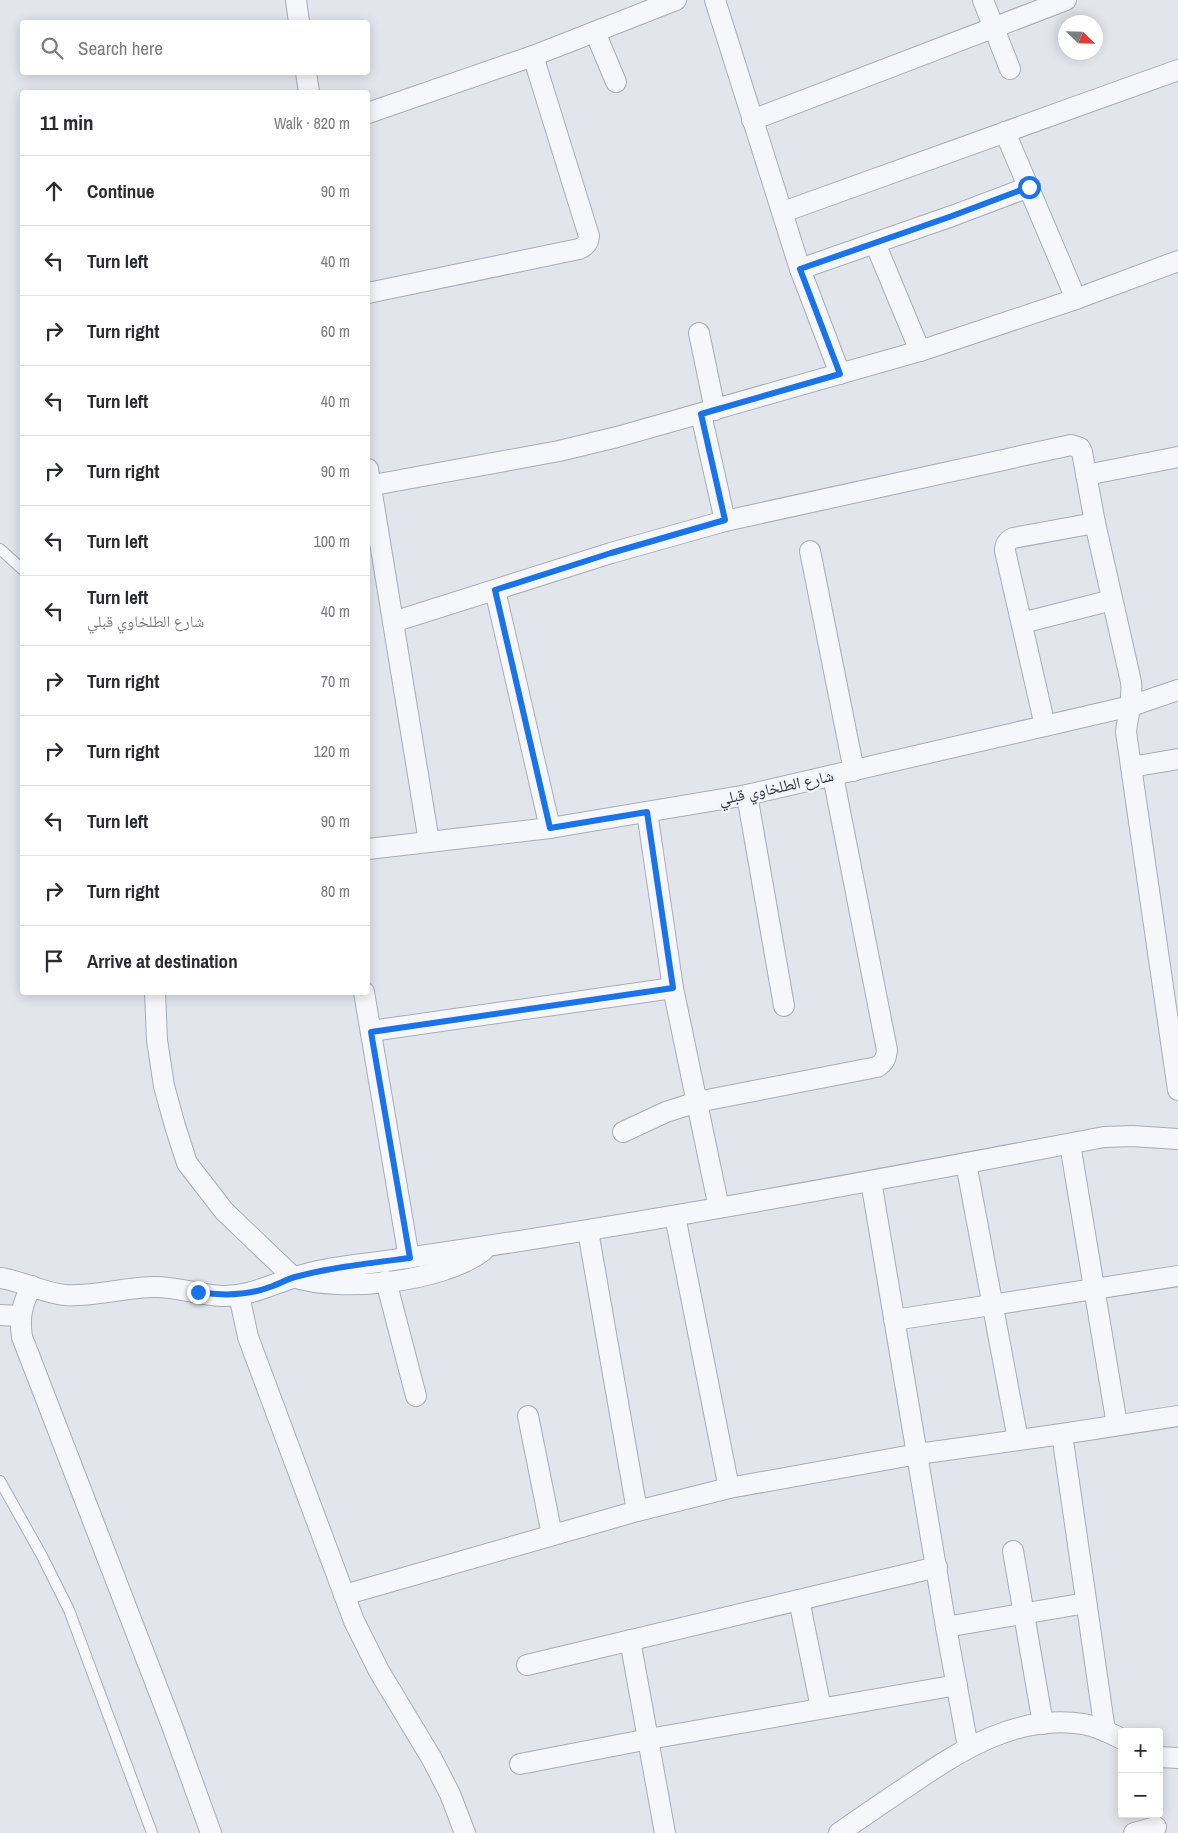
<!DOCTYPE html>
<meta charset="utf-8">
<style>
:root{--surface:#fff;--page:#f7f7f7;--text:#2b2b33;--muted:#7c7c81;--line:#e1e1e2}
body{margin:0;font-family:"Archivo Narrow","Noto Naskh Arabic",sans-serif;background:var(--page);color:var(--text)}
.controls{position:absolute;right:15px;bottom:15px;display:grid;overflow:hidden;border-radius:5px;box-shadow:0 2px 12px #0003}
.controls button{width:45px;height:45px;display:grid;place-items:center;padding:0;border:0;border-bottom:1px solid var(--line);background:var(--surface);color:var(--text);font:25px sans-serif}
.compass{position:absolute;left:1058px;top:15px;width:45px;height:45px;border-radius:50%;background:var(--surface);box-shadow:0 2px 12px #0003;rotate:113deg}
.stop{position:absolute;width:15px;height:15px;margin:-11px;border:4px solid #1a73e8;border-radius:50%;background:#fff}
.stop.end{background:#1a73e8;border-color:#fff;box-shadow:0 1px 5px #0008}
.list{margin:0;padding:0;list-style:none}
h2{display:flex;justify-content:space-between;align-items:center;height:65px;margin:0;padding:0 20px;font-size:21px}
h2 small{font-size:16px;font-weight:400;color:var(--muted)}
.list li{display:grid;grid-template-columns:32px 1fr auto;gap:15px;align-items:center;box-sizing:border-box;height:70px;padding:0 20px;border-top:1px solid var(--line)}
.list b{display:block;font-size:19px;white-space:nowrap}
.list p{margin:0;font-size:16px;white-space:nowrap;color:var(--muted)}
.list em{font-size:16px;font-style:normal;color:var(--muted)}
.icon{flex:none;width:28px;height:28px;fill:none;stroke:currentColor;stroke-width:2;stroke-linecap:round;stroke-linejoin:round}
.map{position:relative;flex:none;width:1178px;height:1833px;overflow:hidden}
.search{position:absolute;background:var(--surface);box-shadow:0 2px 12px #0003;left:20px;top:20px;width:350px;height:55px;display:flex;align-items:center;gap:12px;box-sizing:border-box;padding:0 18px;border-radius:5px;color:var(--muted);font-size:19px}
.panel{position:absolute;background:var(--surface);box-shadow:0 2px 12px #0003;left:20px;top:90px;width:350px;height:905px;border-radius:5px}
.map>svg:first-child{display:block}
</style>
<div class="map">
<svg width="1178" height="1833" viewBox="0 0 1178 1833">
<rect width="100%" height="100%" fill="#e2e6ec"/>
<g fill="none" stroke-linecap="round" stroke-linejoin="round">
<defs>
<g id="lane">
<polyline points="0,549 22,569"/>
<polyline points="0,1481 42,1556 69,1610 152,1833"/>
</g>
<g id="street">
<polyline points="296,0 299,22"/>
<polyline points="715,0 800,269 840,374"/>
<polyline points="983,0 1010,69"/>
<polyline points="595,32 616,82"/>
<polyline points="306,72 309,92"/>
<polyline points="368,113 533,56 676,0"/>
<polyline points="752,120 1066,0"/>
<polyline points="1005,132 1076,299"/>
<polyline points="783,212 1178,70"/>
<polyline points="875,243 920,351"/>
<polyline points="800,269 952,216 1029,187"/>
<path d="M368,293L579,249C586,246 588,243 589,236L533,56"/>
<polyline points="699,333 715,410"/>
<polyline points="701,414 725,521"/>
<polyline points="368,469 429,842"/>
<polyline points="1086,475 1178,457"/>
<polyline points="368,486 559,451 617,437 920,351 1076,299 1178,261"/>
<polyline points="810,551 854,771"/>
<polyline points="495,590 550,828"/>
<path d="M393,622L611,553L725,521L1071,445L1080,448L1082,452L1095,523L1131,682C1133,700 1128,714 1126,732L1178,1090"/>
<polyline points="1022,623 1112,600"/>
<path d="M1045,726L1005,551C1005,544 1007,541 1013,538L1095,523"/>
<polyline points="1131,767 1178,759"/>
<polyline points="747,795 784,1006"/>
<polyline points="647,812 673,988 719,1208"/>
<polyline points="368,849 550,828 747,795 1131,706 1178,690"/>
<path d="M155,992L157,1040L164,1086L175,1126L187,1163L224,1211L293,1277C342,1293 442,1282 483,1251"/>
<polyline points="364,992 409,1258"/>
<polyline points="371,1031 673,988"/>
<path d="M623,1132L666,1112L697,1102L877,1067C885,1062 886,1058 887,1050L833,776"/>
<polyline points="1070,1144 1117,1425"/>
<polyline points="966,1163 1018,1440"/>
<polyline points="871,1181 946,1627 968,1747"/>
<polyline points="675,1216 729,1488"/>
<polyline points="588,1231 637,1511"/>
<path d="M0,1278C22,1281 43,1293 65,1295C94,1297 126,1287 155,1287C178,1287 200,1295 222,1296C248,1297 270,1285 293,1278C324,1267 360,1265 393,1260C631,1226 868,1182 1104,1137L1132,1136L1178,1139"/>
<polyline points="386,1281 416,1396"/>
<path d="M32,1286C22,1303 19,1317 22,1337L171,1723L211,1833"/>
<polyline points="239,1295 248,1337 354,1621 379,1671 432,1759 450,1794 465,1833"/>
<polyline points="0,1315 21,1316"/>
<polyline points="894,1320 1178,1276"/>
<polyline points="528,1416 552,1535"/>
<polyline points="1062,1434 1105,1731"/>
<polyline points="1013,1551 1043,1724"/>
<polyline points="344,1595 637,1511 729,1488 918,1454 1062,1434 1178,1416"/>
<polyline points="799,1600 821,1708"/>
<polyline points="946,1627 1086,1603"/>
<polyline points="630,1640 665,1833"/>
<polyline points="527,1665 937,1567"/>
<polyline points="1159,1757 1178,1758"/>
<polyline points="520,1764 649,1739 957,1685"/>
<path d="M839,1833C862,1817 885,1801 908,1786C961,1750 1016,1714 1083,1724C1097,1726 1110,1733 1122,1739"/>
<polyline points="1134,1833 1156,1827"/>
</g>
</defs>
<use href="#lane" stroke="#a6adb7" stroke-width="12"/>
<use href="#street" stroke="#a6adb7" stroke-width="22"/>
<use href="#lane" stroke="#f6f7fa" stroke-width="10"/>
<use href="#street" stroke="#f6f7fa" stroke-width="20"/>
</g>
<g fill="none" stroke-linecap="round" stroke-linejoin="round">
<path stroke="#1a73e8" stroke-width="6" d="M198,1292C223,1296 246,1296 270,1287C279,1284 287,1279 295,1277C333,1267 371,1263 410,1258L371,1032L673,988L647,812L550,828L495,590L611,553L725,520L701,414L840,374L800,269L952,216L1029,187"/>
</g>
<g text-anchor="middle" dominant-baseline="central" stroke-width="4.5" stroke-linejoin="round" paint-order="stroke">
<g font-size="16" fill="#283346" stroke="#f2f5f9">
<text transform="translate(776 787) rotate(-12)">شارع الطلخاوي قبلي</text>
</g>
</g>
</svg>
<div class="controls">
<button>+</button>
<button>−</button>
</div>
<svg class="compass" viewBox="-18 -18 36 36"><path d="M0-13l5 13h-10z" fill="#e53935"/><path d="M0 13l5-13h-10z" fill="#7c7c81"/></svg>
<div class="stop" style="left:1029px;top:187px"></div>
<div class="stop end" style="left:198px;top:1292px"></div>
<div class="search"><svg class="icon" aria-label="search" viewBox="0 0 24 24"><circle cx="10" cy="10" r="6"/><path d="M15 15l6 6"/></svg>Search here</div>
<section class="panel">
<h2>11 min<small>Walk · 820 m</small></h2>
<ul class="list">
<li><svg class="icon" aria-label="ahead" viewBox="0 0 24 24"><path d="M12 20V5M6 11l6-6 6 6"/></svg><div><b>Continue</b></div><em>90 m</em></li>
<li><svg class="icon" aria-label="left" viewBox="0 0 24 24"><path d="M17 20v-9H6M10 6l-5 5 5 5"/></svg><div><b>Turn left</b></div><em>40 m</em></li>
<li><svg class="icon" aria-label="right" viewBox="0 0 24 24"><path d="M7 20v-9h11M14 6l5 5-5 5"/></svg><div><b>Turn right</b></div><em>60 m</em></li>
<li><svg class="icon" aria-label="left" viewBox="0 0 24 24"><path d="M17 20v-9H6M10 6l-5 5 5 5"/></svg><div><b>Turn left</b></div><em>40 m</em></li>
<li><svg class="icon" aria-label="right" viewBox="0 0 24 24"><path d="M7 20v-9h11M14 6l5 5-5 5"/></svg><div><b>Turn right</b></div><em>90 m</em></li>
<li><svg class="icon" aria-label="left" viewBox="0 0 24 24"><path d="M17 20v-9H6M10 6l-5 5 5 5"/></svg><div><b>Turn left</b></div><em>100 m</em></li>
<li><svg class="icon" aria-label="left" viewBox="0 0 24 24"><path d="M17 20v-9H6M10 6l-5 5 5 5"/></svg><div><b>Turn left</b><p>شارع الطلخاوي قبلي</p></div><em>40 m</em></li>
<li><svg class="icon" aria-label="right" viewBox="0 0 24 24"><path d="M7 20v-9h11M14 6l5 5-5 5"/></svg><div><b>Turn right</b></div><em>70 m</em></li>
<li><svg class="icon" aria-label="right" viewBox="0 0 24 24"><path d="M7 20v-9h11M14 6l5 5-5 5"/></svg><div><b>Turn right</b></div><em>120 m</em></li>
<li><svg class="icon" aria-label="left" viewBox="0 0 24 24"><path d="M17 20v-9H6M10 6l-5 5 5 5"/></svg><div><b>Turn left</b></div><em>90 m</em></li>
<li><svg class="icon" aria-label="right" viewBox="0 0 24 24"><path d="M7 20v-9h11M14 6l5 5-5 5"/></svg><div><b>Turn right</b></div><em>80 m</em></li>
<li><svg class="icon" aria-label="arrive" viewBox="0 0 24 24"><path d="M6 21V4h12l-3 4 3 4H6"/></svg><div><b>Arrive at destination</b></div></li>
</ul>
</section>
</div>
